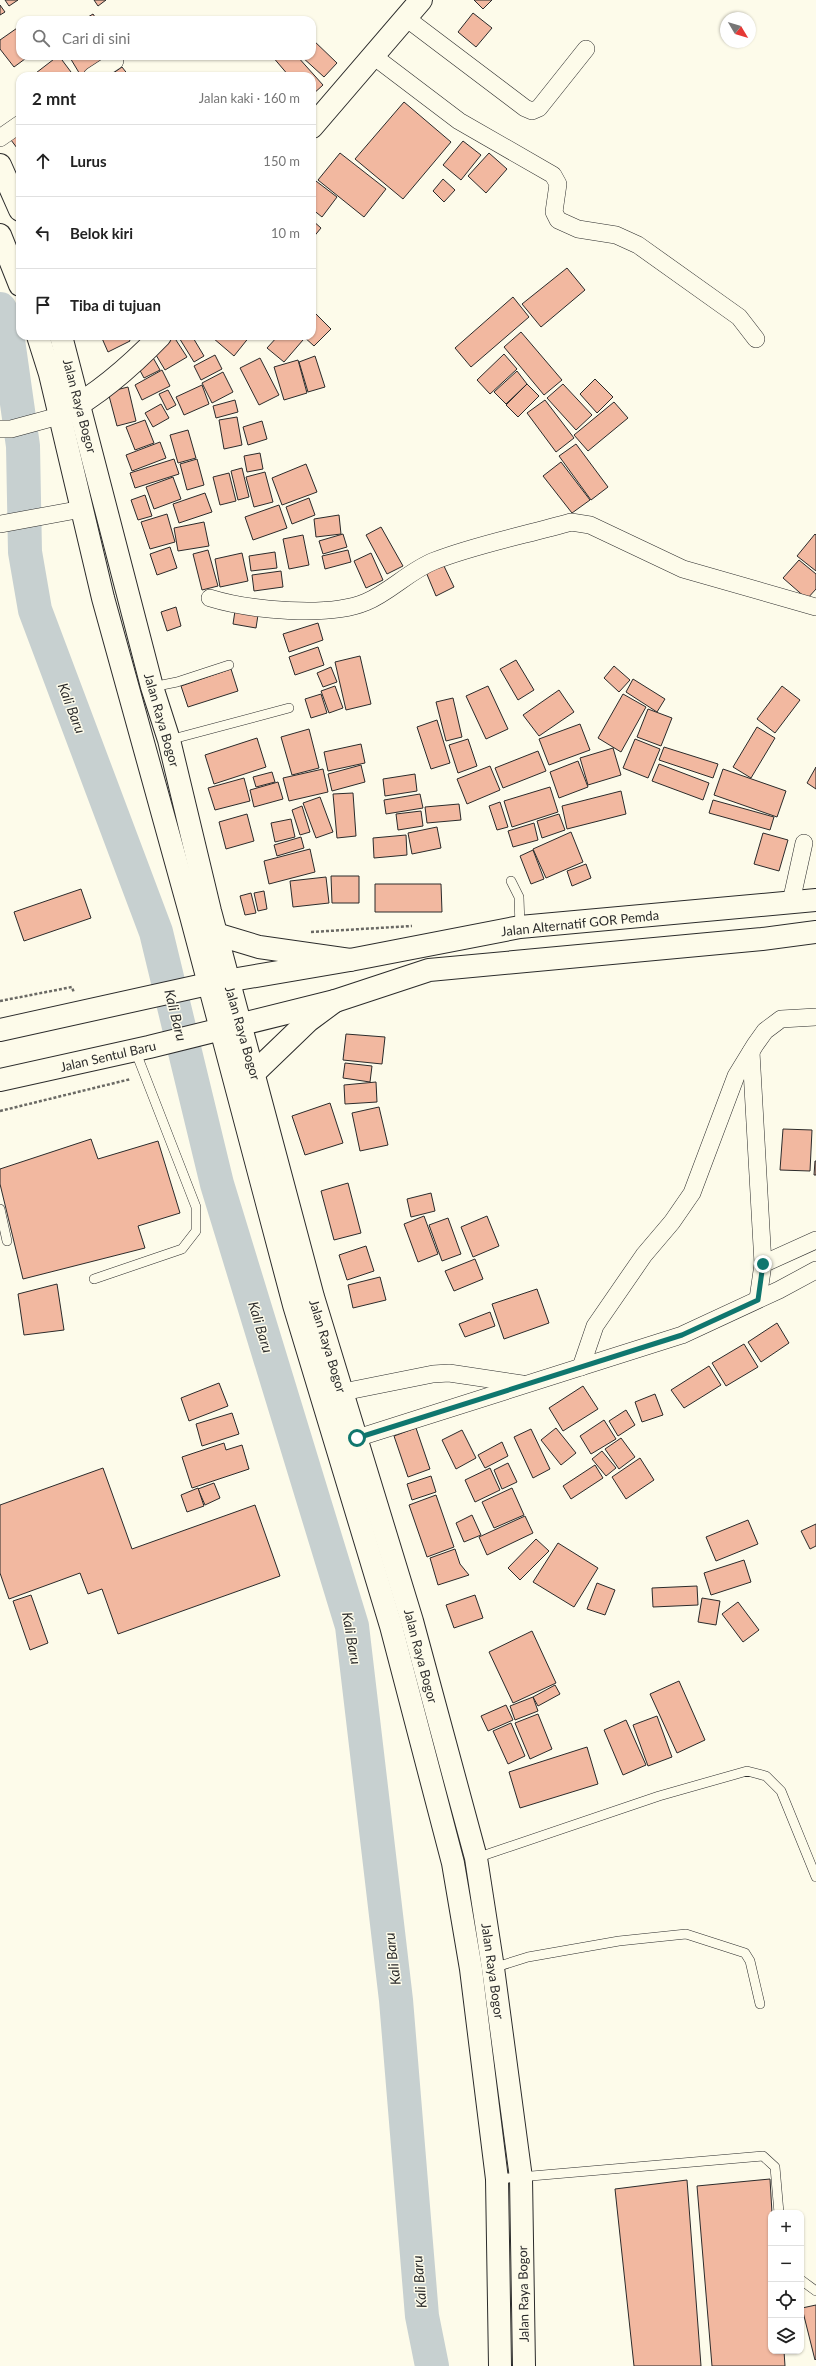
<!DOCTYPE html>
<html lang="id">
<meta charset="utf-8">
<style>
:root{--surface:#fff;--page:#f6f6f6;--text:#222;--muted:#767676;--line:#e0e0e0}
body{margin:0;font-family:Lato,sans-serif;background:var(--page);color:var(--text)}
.controls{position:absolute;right:12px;bottom:12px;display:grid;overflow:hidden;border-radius:8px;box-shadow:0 1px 3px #0004}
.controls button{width:36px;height:36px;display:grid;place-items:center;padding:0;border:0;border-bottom:1px solid var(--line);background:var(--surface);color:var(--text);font:20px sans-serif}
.compass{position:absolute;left:720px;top:12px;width:36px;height:36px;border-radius:50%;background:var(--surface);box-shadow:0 1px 3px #0004;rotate:128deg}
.stop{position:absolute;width:12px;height:12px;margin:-9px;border:3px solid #0f766e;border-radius:50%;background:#fff}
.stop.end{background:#0f766e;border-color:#fff;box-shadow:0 1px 4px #0008}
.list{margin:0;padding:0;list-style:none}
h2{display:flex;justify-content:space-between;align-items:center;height:52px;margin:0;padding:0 16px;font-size:17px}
h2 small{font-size:13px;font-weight:400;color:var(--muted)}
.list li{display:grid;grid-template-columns:26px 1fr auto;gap:12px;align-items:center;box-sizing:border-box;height:72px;padding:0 16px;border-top:1px solid var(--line)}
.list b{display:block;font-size:15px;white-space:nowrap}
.list em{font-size:13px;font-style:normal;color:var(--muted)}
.icon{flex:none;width:22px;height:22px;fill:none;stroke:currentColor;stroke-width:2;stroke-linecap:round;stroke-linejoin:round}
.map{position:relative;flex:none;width:816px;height:2366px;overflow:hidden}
.search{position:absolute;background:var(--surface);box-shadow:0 1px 3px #0004;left:16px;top:16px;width:300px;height:44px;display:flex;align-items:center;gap:10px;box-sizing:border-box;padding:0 14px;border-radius:12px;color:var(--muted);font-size:15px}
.panel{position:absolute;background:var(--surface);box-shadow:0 1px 3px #0004;left:16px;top:72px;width:300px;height:268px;border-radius:12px}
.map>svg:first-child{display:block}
</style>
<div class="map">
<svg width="816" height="2366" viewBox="0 0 816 2366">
<rect width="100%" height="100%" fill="#fdfbea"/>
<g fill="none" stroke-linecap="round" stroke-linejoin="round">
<polyline stroke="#c7d0d0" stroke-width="34" points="0,309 5,319 23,446 25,552 35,610 156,932 217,1184 352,1626 396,2000 422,2316 432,2366"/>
</g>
<g fill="#f2b8a0" stroke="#2b2b2b">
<polygon points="5,0 18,0 9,6"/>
<polygon points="94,0 106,0 98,6"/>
<polygon points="474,0 492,0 483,9"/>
<polygon points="0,5 5,12 0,15"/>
<polygon points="473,13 492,28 476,47 458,32"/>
<polygon points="93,14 97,20 83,20"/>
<polygon points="20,26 20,56 29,56 14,67 0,49 0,40"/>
<polygon points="312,39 337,63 324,77 301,56 312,56"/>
<polygon points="59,56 74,76 32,76 58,56"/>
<polygon points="69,56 114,56 81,76"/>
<polygon points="272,56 297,56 323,85 312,95 312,76 289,76"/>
<polygon points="122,67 129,76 109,76"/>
<polygon points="404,102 451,142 403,199 355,159"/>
<polygon points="20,133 20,152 11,140"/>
<polygon points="463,141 481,155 461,180 443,165"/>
<polygon points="340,153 386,189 364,217 318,180"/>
<polygon points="489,153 507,169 486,193 468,176"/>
<polygon points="312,178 337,197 322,217 312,209"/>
<polygon points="443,179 455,190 444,202 433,191"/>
<polygon points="312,220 321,228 312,239"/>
<polygon points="567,268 585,290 541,327 522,304"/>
<polygon points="513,297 529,317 471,367 455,348"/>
<polygon points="312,310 331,329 314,346 303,336 312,336"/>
<polygon points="521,332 562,380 544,395 504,347"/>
<polygon points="101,336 128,336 130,341 108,352"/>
<polygon points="178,336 192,336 204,356 194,362"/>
<polygon points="215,336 250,336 234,356 213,338"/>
<polygon points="278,336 299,336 303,340 284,362 267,348"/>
<polygon points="174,337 187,357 165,370 153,350"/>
<polygon points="151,354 160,370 144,378 136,363"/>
<polygon points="504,354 517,369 490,394 477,380"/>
<polygon points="215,355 222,369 201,380 194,366"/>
<polygon points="315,356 325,387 308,392 299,362"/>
<polygon points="260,358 279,395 259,405 240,368"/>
<polygon points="298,360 307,393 284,400 274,367"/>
<polygon points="162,370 170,386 142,400 135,385"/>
<polygon points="517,371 527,384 506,404 494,392"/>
<polygon points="223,372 233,392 212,403 202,383"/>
<polygon points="595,379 613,397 597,413 580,394"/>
<polygon points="527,384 539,396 518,417 506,405"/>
<polygon points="563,384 592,415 576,430 547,398"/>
<polygon points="202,385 209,404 184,415 176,397"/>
<polygon points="128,387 136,421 117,426 108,392"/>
<polygon points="168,390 176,405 167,410 159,394"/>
<polygon points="235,400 238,412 216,418 213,406"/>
<polygon points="545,400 574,438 556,452 527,413"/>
<polygon points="614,402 628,418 588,451 574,435"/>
<polygon points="161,404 169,418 153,427 145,413"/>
<polygon points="237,417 242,445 224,449 219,420"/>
<polygon points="145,420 154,443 135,450 126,427"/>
<polygon points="262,421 267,439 248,445 243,427"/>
<polygon points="188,430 196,458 178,463 170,435"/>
<polygon points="160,442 166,458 132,471 126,455"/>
<polygon points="576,444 608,487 591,500 559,456"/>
<polygon points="260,453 263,469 247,472 244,456"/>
<polygon points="174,459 179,474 135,488 130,473"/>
<polygon points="197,459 204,485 187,490 180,464"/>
<polygon points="561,462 590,500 572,513 543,476"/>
<polygon points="306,464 317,492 282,505 272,478"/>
<polygon points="242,468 249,497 238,500 231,471"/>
<polygon points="265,472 273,502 254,507 246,477"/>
<polygon points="229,473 236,501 220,505 213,477"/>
<polygon points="173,477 181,499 154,509 146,487"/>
<polygon points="205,493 212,512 179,523 173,504"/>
<polygon points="145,495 152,516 138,520 131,500"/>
<polygon points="309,498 315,515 292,524 286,507"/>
<polygon points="279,505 287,528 253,540 245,517"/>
<polygon points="167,514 175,542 150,549 141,522"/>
<polygon points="339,515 341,534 316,537 314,519"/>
<polygon points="204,522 209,546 178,551 174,528"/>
<polygon points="381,527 403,566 387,574 366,535"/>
<polygon points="343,534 347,547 323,554 319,541"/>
<polygon points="815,534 816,535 816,571 797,556"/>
<polygon points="303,535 309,565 289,569 283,539"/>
<polygon points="170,547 177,568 157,575 150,554"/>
<polygon points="208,550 218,586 202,590 193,554"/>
<polygon points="348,550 351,562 325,569 322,556"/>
<polygon points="275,552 277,568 251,571 249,556"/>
<polygon points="242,553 248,581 220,587 215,559"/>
<polygon points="371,553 383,580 366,588 354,561"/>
<polygon points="799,560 816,574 816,589 807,599 783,578"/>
<polygon points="443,564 454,587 436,596 426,572"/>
<polygon points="281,571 283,587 254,591 252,575"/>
<polygon points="176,607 181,626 167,631 161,612"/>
<polygon points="235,611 258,615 256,628 233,624"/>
<polygon points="318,623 323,640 289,652 283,634"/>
<polygon points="318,647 324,665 295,675 289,657"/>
<polygon points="360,656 371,704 346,710 335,662"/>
<polygon points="516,660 534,690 518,700 500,669"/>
<polygon points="614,666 630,680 619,692 604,678"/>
<polygon points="331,667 337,682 323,687 317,673"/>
<polygon points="231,669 238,691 188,707 181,686"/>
<polygon points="633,679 665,699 657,712 626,692"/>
<polygon points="335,686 343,708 329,713 321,691"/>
<polygon points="488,686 508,729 486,739 466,696"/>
<polygon points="782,686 800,700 775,733 757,719"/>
<polygon points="559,690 574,712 539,736 523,715"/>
<polygon points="321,694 327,713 311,718 305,699"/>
<polygon points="623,694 646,707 621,752 598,738"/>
<polygon points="453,698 462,737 446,741 436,702"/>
<polygon points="648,709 672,718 661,746 637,737"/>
<polygon points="437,720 450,763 431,769 417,727"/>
<polygon points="580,724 590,750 549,765 539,739"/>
<polygon points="757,727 775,738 751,778 733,767"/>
<polygon points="309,729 319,768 292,775 281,737"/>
<polygon points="257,738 266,767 214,784 205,755"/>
<polygon points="468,739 477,766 458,773 449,745"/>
<polygon points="635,739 660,749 648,778 623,768"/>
<polygon points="361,744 365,763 328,771 324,752"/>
<polygon points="664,747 718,764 713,778 659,760"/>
<polygon points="613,748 621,775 588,785 580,758"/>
<polygon points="538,751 546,771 503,788 495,768"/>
<polygon points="578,761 588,787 559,798 550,772"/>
<polygon points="659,764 709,783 703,800 652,781"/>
<polygon points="361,765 365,782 332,791 328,774"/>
<polygon points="490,766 500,790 467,804 457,779"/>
<polygon points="816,767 816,789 807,783"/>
<polygon points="323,769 328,792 289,801 283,778"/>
<polygon points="723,769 786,791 777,817 714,795"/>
<polygon points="272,772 275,782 256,787 253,777"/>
<polygon points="415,774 417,791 385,796 383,779"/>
<polygon points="244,778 250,801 215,810 208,788"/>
<polygon points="278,782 283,799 254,807 250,790"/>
<polygon points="550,787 558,812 512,827 504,801"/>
<polygon points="621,791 626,814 567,829 562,806"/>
<polygon points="353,793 356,836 337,838 333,794"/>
<polygon points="420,794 423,808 386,814 384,800"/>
<polygon points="320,797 333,832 316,838 303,803"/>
<polygon points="713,800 774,817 770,830 709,813"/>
<polygon points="500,802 508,827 497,830 489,806"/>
<polygon points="459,804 461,820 427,823 425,807"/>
<polygon points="302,806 310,832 300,835 292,810"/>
<polygon points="421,811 423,826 398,830 396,814"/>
<polygon points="247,814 254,841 226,849 219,822"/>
<polygon points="559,814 565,830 542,838 537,821"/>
<polygon points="291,819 295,837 275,842 271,823"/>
<polygon points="534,823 538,840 513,847 508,831"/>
<polygon points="437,827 441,848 412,854 408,833"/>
<polygon points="571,832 583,862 546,878 533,849"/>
<polygon points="763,833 788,840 779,871 754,864"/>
<polygon points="406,835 407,855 374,858 373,838"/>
<polygon points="301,837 304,848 277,856 274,845"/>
<polygon points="310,849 315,872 269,884 264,861"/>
<polygon points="533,850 544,879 531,884 520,856"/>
<polygon points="586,864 591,878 572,886 567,871"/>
<polygon points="331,876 359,876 359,903 332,903"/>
<polygon points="326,877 329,903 293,907 290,881"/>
<polygon points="375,884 441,884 442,912 375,912"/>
<polygon points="81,889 91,918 24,941 14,912"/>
<polygon points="264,891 267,909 258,911 254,893"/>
<polygon points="251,893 256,913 245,915 240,896"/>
<polygon points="346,1034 385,1037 382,1064 343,1060"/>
<polygon points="345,1063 372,1066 370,1082 343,1078"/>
<polygon points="376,1082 377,1102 345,1104 344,1085"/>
<polygon points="330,1103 343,1143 305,1155 292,1116"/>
<polygon points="379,1107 388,1145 360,1151 352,1113"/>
<polygon points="783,1129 812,1130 810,1171 780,1170"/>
<polygon points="91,1139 98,1159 158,1141 180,1213 138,1226 145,1248 23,1279 0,1184 0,1169"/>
<polygon points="815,1161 816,1161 816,1175 814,1175"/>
<polygon points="348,1183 361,1233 334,1240 321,1191"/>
<polygon points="431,1193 435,1211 411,1217 407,1199"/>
<polygon points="424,1216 438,1254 418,1262 404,1224"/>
<polygon points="487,1216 499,1246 473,1257 461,1227"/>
<polygon points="448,1218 461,1254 442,1261 429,1225"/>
<polygon points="366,1246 374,1271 347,1280 339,1255"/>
<polygon points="475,1259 483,1279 454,1291 445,1271"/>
<polygon points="380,1277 386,1300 353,1308 348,1285"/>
<polygon points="57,1284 64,1330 24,1335 18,1294"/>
<polygon points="537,1289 549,1323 504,1339 492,1304"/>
<polygon points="490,1312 495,1326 465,1337 459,1324"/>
<polygon points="777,1323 789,1343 761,1362 748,1342"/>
<polygon points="744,1344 758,1367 726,1386 712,1363"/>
<polygon points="709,1366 721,1385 684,1408 671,1390"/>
<polygon points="219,1383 228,1406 189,1421 181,1398"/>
<polygon points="583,1386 598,1409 563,1431 549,1408"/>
<polygon points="655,1394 663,1415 642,1422 635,1402"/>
<polygon points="626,1410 635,1425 618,1436 609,1421"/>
<polygon points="232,1413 239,1434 202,1446 196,1424"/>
<polygon points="604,1420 616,1439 591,1454 580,1436"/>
<polygon points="416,1428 430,1469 408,1477 394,1436"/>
<polygon points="556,1428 576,1453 561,1465 541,1440"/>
<polygon points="531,1429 550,1469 533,1478 514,1437"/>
<polygon points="462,1430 476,1458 456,1469 442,1440"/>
<polygon points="621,1438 635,1457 619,1469 605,1449"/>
<polygon points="502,1442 508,1456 485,1468 478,1455"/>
<polygon points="224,1443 226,1450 242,1445 249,1469 192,1488 182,1457"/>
<polygon points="602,1451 616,1468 606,1476 592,1459"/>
<polygon points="640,1458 654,1480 626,1499 612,1477"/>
<polygon points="508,1463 517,1482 502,1489 494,1470"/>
<polygon points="595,1465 603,1478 571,1499 563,1486"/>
<polygon points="103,1468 132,1549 255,1505 280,1576 118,1634 102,1589 88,1594 80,1573 9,1599 0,1573 0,1505"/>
<polygon points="490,1468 500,1490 475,1502 465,1480"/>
<polygon points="431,1476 436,1492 412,1500 407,1484"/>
<polygon points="214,1483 220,1498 205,1505 198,1489"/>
<polygon points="198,1488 204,1506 187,1512 181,1495"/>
<polygon points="512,1488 524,1515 494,1528 482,1502"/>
<polygon points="436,1495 454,1547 427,1557 409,1505"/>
<polygon points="472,1515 481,1535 464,1542 456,1523"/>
<polygon points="525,1516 533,1533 487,1555 479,1537"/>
<polygon points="748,1520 758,1544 716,1561 706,1537"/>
<polygon points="816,1524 816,1546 810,1549 801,1531"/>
<polygon points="536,1539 549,1551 520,1580 508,1568"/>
<polygon points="558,1543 598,1568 574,1607 533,1582"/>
<polygon points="455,1549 460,1564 469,1575 438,1585 430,1558"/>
<polygon points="744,1560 751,1582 711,1595 704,1573"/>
<polygon points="597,1583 615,1590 605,1615 587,1609"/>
<polygon points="697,1586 698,1605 653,1607 652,1588"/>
<polygon points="31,1595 48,1643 30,1650 13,1601"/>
<polygon points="475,1595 483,1618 454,1628 446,1605"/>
<polygon points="702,1598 720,1601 716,1625 698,1622"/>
<polygon points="738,1602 759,1630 743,1642 722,1614"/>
<polygon points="532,1631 556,1683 513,1703 489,1652"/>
<polygon points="679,1681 705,1740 677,1753 650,1694"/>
<polygon points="555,1685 560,1694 538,1706 533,1697"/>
<polygon points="533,1697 538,1711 515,1720 510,1706"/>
<polygon points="506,1705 513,1720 488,1731 481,1716"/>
<polygon points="538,1714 552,1749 530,1759 515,1723"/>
<polygon points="657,1716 672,1757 648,1766 633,1725"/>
<polygon points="626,1720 646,1765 623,1775 604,1730"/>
<polygon points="511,1723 525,1756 508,1764 493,1731"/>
<polygon points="587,1747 598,1784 520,1808 509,1772"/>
<polygon points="770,2179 772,2213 771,2351 784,2351 785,2366 712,2366 697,2186"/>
<polygon points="687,2180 701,2366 634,2366 615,2189"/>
<polygon points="816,2305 816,2359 815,2360 802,2308"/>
</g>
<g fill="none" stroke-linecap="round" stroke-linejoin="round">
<defs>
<g id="lane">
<polyline points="152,687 177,682 229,665"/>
<polyline points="169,740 289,708"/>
<polyline points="511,881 519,897 520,927"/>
<polyline points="0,1209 7,1241"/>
<polyline points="94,1279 182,1249 196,1231 196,1207 135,1050"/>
<polyline points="476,1858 659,1796 747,1771 766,1776 781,1791 816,1877"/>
<polyline points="493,1968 528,1957 619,1941 686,1934 745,1953 750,1961 760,2004"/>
<polyline points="497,2179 763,2156 775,2167 779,2213"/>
<polyline points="801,2280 816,2291"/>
</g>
<g id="street">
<polyline points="406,18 525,108 532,111 539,108 586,49"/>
<polyline points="372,55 459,121 553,175 558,184 554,212 558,220 578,229 616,235 638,245 739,317 756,339"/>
<polyline points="92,76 115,61"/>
<polyline points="0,138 20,124"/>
<polyline points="0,429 11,429 59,416"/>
<polyline points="1,524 82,509"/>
<path d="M210,598C249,610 328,618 366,602C390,592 409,571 434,561C477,544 526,535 571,522L590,525L683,569L816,607"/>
<polyline points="791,902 804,843"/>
<polyline points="751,1052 763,1264 758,1299"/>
<polyline points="763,1264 816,1240"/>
<polyline points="581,1367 595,1326 644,1255 672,1222 692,1193 736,1076 755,1045 765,1031 781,1019 816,1017"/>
<polyline points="343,1392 433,1374 449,1373 522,1384"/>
<polyline points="357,1438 682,1335 779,1290 816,1270"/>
</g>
<g id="secondary">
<polyline points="312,127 421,0"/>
<path d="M64,413C99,394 132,365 160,336"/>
</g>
<g id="primary">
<polyline points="0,1030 208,984 350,960 520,927 816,900"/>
<polyline points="0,1080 149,1047 335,1001 429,970 762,939 816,932"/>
</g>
<g id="highway">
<polyline points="0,165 20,210"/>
<polyline points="0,235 20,285"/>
<polyline points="38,336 50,374 103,598 191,916 294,1305 391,1626 453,1863 471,1969 497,2179 500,2366"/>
<polyline points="61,336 152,687 169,740 210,911 313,1297 412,1621 476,1858 493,1968 521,2178 524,2366"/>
<polyline points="216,934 259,947 350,960"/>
<polyline points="254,1073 308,1021 335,1001"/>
</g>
</defs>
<use href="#lane" stroke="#2b2b2b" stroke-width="10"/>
<use href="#street" stroke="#2b2b2b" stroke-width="18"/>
<use href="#secondary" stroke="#2b2b2b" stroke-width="24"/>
<use href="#primary" stroke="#2b2b2b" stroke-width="24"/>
<use href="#highway" stroke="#2b2b2b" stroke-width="24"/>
<g stroke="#6a6964" stroke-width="2.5" stroke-dasharray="3 2" stroke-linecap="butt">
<polyline points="311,932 412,926"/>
<polyline points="0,1001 72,987 74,993"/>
<polyline points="0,1111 131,1079"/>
</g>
<use href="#lane" stroke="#fdfbea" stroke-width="9"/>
<use href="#street" stroke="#fdfbea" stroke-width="17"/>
<use href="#secondary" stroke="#fdfbea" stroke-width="22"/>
<use href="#primary" stroke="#fdfbea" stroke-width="22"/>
<use href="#highway" stroke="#fdfbea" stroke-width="22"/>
</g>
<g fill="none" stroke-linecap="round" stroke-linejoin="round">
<polyline stroke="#0f766e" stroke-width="5" points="357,1438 682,1335 758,1300 763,1264"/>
</g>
<g text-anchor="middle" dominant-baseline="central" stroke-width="3" stroke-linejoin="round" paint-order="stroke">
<g font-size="13" fill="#2b2b2b" stroke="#fdfbea">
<text transform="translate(80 406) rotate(75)">Jalan Raya Bogor</text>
<text transform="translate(162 720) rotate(74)">Jalan Raya Bogor</text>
<text transform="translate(580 923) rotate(-6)">Jalan Alternatif GOR Pemda</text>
<text transform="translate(243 1033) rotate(74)">Jalan Raya Bogor</text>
<text transform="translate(108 1056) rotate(-13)">Jalan Sentul Baru</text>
<text transform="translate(328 1346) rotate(73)">Jalan Raya Bogor</text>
<text transform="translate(421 1656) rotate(75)">Jalan Raya Bogor</text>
<text transform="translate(493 1971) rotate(82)">Jalan Raya Bogor</text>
<text transform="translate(523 2294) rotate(-91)">Jalan Raya Bogor</text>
</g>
<g font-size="14" font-style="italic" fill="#2b2b2b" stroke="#fdfbea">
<text transform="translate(72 708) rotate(69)">Kali Baru</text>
<text transform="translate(176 1015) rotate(76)">Kali Baru</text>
<text transform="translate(261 1327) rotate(73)">Kali Baru</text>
<text transform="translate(352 1638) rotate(80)">Kali Baru</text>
<text transform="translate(392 1959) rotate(-97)">Kali Baru</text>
<text transform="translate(419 2282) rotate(-95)">Kali Baru</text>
</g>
</g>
</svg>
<div class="controls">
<button>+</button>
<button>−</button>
<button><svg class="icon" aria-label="locate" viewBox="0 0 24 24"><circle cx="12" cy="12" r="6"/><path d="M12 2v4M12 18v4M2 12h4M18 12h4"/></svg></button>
<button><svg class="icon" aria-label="layers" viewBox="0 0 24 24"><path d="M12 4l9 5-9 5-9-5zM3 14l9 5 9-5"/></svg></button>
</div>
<svg class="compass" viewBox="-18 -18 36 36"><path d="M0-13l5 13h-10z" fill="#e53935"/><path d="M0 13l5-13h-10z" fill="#767676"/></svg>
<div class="stop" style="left:357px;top:1438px"></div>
<div class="stop end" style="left:763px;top:1264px"></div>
<div class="search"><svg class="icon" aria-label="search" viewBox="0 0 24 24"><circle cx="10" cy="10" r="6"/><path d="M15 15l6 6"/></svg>Cari di sini</div>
<section class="panel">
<h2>2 mnt<small>Jalan kaki · 160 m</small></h2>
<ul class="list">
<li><svg class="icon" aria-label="ahead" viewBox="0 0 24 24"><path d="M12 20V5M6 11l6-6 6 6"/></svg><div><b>Lurus</b></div><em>150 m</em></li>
<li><svg class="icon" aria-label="left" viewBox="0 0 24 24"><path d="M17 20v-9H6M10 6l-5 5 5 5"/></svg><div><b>Belok kiri</b></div><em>10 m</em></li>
<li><svg class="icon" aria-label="arrive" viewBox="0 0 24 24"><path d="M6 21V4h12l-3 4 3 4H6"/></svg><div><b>Tiba di tujuan</b></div></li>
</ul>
</section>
</div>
